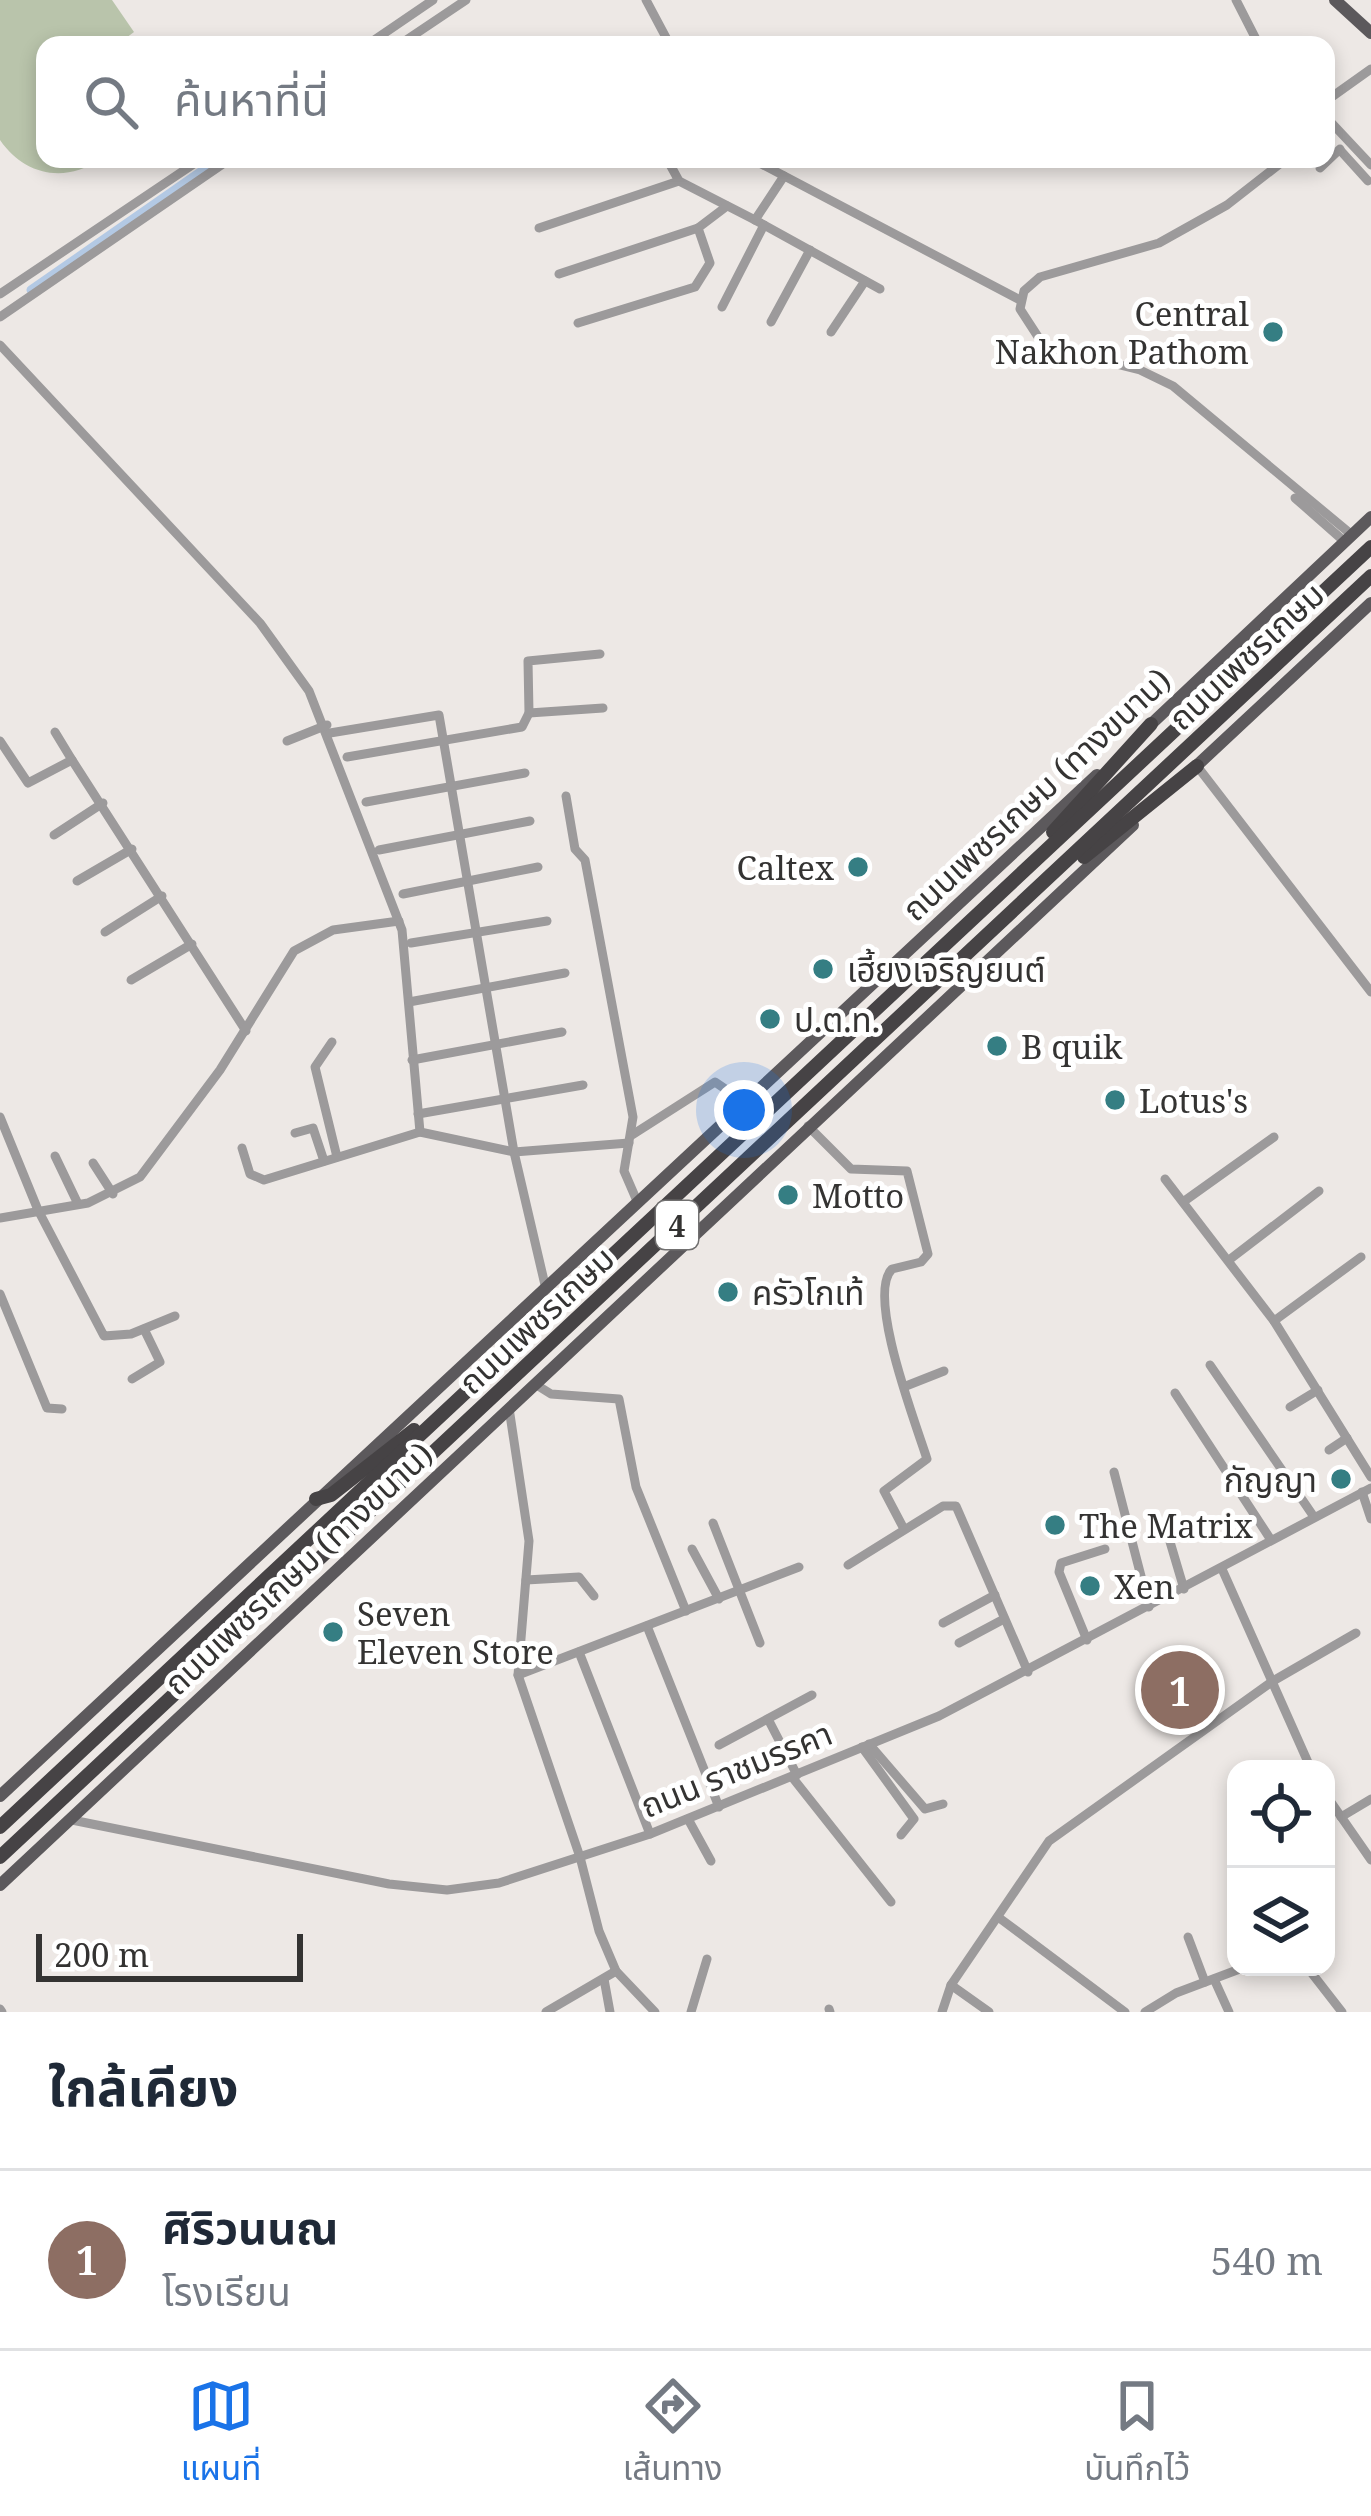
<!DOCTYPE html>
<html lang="th">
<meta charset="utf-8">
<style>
:root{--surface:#fff;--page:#f6f6f7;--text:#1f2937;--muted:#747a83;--line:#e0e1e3;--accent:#1a73e8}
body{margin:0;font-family:"Noto Serif","Noto Sans Thai",serif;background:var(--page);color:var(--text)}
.controls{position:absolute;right:36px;bottom:36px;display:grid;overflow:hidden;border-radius:24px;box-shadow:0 6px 18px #0003}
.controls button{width:108px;height:108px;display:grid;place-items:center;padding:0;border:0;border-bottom:3px solid var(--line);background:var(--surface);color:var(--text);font:60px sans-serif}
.scale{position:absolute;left:36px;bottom:30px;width:267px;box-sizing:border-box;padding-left:12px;border:6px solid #343332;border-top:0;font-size:33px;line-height:42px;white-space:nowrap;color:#343332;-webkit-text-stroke:9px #fff;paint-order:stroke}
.you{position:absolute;left:744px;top:1110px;width:42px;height:42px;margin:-30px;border:9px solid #fff;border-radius:50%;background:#1a73e8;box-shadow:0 0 0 18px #1a73e833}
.badge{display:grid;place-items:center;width:78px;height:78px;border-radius:50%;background:var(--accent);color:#fff;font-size:39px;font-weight:700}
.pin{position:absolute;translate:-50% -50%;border:6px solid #fff;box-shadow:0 3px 12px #0006}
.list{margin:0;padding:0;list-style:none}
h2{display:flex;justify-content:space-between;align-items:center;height:156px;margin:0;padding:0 48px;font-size:51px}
h2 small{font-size:39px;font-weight:400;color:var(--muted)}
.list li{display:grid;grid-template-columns:78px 1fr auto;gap:36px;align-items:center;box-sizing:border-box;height:180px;padding:0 48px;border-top:3px solid var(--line)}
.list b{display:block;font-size:45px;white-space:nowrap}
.list p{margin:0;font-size:39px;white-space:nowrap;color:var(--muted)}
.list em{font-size:39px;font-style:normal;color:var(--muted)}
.icon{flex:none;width:66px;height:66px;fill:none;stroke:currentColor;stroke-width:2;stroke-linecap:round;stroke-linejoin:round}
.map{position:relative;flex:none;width:1371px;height:2012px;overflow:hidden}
.search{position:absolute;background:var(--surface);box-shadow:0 6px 18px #0003;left:36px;right:36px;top:36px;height:132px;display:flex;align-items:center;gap:30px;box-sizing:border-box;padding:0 42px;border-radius:24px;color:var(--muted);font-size:45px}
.sheet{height:336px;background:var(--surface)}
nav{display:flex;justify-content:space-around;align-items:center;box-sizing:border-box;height:168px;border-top:3px solid var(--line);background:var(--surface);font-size:33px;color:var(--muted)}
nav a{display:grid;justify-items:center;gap:6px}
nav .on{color:var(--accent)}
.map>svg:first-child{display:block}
</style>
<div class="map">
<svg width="1371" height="2012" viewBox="0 0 1371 2012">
<rect width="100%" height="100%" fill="#ede8e5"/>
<path fill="#b9c4ab" d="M0,0H112L134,32L126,38L131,45H45V159H100C65,184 24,175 0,140Z"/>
<polygon fill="#b3c9e4" points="1160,1664 1189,1723 1171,1732 1142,1673"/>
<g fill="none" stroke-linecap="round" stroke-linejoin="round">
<polyline stroke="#b3c9e4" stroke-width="9" points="31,290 219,159"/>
<g stroke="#9c9a9b" stroke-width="9">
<polyline points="646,0 670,45"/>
<polyline points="1236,0 1259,45"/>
<polyline points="367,45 433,0"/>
<polyline points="399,45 466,0"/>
<polyline points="1326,101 1371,69"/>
<polyline points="1326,117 1371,165"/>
<polyline points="1340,150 1368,181"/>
<polyline points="667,159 679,181 755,220"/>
<polyline points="752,159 1020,300"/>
<polyline points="1286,159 1227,205 1159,243 1040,277 1024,291 1020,309 1044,346 1140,370 1173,386 1352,535"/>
<polyline points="1320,168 1340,149"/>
<polyline points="784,176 755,220 880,289"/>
<polyline points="539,228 679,181"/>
<polyline points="559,274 698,228"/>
<polyline points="0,294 201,159"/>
<polyline points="722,307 764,225"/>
<polyline points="0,317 230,159"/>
<polyline points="771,322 810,250"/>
<polyline points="578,323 695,287 710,263 698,228 727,206"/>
<polyline points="831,332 865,281"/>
<polyline points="0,345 260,623 309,691 402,930 420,1132 514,1152 629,1143"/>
<polyline points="1295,498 1345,542"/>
<polyline points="529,713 603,708"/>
<polyline points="55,732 72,760"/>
<polyline points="330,733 439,715 514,1152 545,1285"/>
<polyline points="0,741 28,783 72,760 246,1031"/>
<polyline points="287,741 327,725"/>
<polyline points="347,757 522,727 529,713 528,661 600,654"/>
<polyline points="1197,766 1371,992"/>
<polyline points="566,796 575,849 585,860 633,1117 624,1171 637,1201"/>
<polyline points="366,802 525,773"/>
<polyline points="54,835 103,803"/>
<polyline points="379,850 530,821"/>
<polyline points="77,881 132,849"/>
<polyline points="403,894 538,867"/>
<polyline points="105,932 162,896"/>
<polyline points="411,943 547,921"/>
<polyline points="131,980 192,944"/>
<polyline points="409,1002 565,973"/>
<polyline points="332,1042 315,1067 337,1157"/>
<polyline points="412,1060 562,1032"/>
<polyline points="418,1114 583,1085"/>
<polyline points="0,1117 38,1210 104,1336 131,1334 175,1316"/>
<path d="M808,1126L851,1169L907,1171L928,1254L921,1262L892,1269C866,1295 916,1424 927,1459L884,1491L904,1529"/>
<polyline points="295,1133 313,1128 324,1161"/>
<polyline points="632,1135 715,1082 743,1101"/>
<polyline points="242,1148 250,1174 264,1180 420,1132"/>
<polyline points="55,1156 78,1204"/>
<polyline points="93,1163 113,1194"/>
<polyline points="1165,1179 1274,1321 1371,1477"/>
<polyline points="1183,1202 1274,1137"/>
<polyline points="0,1218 88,1203 140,1177 220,1070 294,951 333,930 399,921"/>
<polyline points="1229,1260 1319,1191"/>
<polyline points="0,1294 47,1408 62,1409"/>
<polyline points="1274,1321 1361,1257"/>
<polyline points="1210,1365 1312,1514"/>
<polyline points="132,1379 160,1362 144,1329"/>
<polyline points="535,1384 551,1394 619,1399 636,1487 686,1611"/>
<polyline points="906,1386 944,1371"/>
<polyline points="1175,1393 1271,1540"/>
<polyline points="1290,1407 1318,1390"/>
<polyline points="509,1408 529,1541 518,1675 580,1857 599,1931 616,1971 655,2012"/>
<polyline points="1329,1450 1347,1438"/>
<polyline points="1114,1472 1149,1607"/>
<polyline points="1362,1492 1371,1519"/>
<polyline points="713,1523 760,1643"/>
<polyline points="1168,1535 1184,1589"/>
<polyline points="692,1549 719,1599"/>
<polyline points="848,1565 943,1506 956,1506 1028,1672"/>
<polyline points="1222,1569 1311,1769"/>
<polyline points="526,1580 579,1577 594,1596"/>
<polyline points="943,1623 995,1595"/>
<polyline points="647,1626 719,1807"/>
<polyline points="1087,1640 1059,1572 1061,1563 1105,1549"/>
<polyline points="959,1643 1004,1619"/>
<polyline points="579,1652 650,1834"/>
<polyline points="518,1675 799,1567"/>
<polyline points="768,1719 797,1775"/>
<polyline points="869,1744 925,1809 943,1804"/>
<polyline points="719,1745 812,1695"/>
<polyline points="862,1747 914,1819 901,1835"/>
<polyline points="792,1777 891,1902"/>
<polyline points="1326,1795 1371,1860"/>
<polyline points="1341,1817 1371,1799"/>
<polyline points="688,1819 711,1861"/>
<polyline points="72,1820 389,1884 447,1890 499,1883 650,1834 939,1716 1371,1488"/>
<polyline points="1235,1877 1236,1879"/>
<polyline points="998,1917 1125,2012"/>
<polyline points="1188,1937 1205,1982"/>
<polyline points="1307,1967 1342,2012"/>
<polyline points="604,1979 610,2012"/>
<polyline points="1214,1979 1229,2012"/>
<polyline points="951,1985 989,2012"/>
<polyline points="0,2009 2,2012"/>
<polyline points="829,2009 830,2012"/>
<polyline points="546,2012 616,1971"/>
<polyline points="691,2012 707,1959"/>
<polyline points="942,2012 951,1985 1049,1841 1273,1681 1356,1633"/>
<polyline points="1145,2012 1176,1993 1245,1967"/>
</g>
<g stroke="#5c595c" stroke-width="12">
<polyline points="1335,0 1371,33"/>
<polyline points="1147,728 1371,517"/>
<polyline points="1192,770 1371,603"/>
<polyline points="0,1796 1097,775"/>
<polyline points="0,1885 1133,825"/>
</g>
<g stroke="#464345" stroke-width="14">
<polyline points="1053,832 1151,724"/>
<polyline points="1084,857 1197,766"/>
<polyline points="316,1499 331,1495 414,1430"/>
<polyline points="0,1827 1371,547"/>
<polyline points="0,1857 1371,576"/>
</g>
</g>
<g fill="#357e83" stroke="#fff" stroke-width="4.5">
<circle cx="1273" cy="332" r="12"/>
<circle cx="858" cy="867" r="12"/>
<circle cx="823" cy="969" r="12"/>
<circle cx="770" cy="1019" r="12"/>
<circle cx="997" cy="1046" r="12"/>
<circle cx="1115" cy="1100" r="12"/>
<circle cx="788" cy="1195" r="12"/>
<circle cx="728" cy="1292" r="12"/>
<circle cx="1341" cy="1479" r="12"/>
<circle cx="1055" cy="1525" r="12"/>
<circle cx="1090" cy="1586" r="12"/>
<circle cx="333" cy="1632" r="12"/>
</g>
<g text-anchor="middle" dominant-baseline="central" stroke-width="10" stroke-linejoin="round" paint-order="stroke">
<rect fill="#fff" stroke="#717070" stroke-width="3" x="656" y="1201" width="42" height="48" rx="9"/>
<g font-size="30" font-weight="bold" fill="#343332">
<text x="677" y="1225">4</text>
</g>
<g font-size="33" fill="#343332" stroke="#fff" text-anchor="start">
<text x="1249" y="313" text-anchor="end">Central<tspan x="1249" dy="38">Nakhon Pathom</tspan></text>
<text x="834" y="867" text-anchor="end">Caltex</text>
<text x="847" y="969">เฮี้ยงเจริญยนต์</text>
<text x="794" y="1019">ป.ต.ท.</text>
<text x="1021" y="1046">B quik</text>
<text x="1139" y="1100">Lotus's</text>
<text x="812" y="1195">Motto</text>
<text x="752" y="1292">ครัวโกเท้</text>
<text x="1317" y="1479" text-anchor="end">กัญญา</text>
<text x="1079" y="1525">The Matrix</text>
<text x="1114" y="1586">Xen</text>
<text x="357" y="1613">Seven<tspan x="357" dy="38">Eleven Store</tspan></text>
</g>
<g font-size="33" fill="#343332" stroke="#fff">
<text transform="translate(1246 656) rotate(-43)">ถนนเพชรเกษม</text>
<text transform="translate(1036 794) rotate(-43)">ถนนเพชรเกษม (ทางขนาน)</text>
<text transform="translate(536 1320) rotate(-43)">ถนนเพชรเกษม</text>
<text transform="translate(298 1568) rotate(-43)">ถนนเพชรเกษม (ทางขนาน)</text>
<text transform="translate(736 1769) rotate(-22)">ถนน ราชมรรคา</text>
</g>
</g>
</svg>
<div class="controls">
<button><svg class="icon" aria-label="locate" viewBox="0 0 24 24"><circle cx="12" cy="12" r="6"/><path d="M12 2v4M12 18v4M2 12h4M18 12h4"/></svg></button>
<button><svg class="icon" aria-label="layers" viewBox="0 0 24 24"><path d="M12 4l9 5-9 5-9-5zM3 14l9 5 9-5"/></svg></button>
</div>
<div class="scale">200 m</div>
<div class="you"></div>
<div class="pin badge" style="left:1180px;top:1690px;background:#8d6e63">1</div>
<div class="search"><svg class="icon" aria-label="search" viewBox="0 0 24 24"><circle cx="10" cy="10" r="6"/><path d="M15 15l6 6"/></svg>ค้นหาที่นี่</div>
</div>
<section class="sheet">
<h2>ใกล้เคียง<small></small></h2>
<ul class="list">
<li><span class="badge" style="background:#8d6e63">1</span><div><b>ศิริวนนณ</b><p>โรงเรียน</p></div><em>540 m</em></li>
</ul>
</section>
<nav>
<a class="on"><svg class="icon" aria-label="map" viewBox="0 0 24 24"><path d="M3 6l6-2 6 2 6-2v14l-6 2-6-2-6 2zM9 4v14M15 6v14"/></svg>แผนที่</a>
<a><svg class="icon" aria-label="directions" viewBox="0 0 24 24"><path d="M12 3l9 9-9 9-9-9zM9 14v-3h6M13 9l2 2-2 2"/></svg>เส้นทาง</a>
<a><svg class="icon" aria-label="saved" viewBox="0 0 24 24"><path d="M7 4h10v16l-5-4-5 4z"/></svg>บันทึกไว้</a>
</nav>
